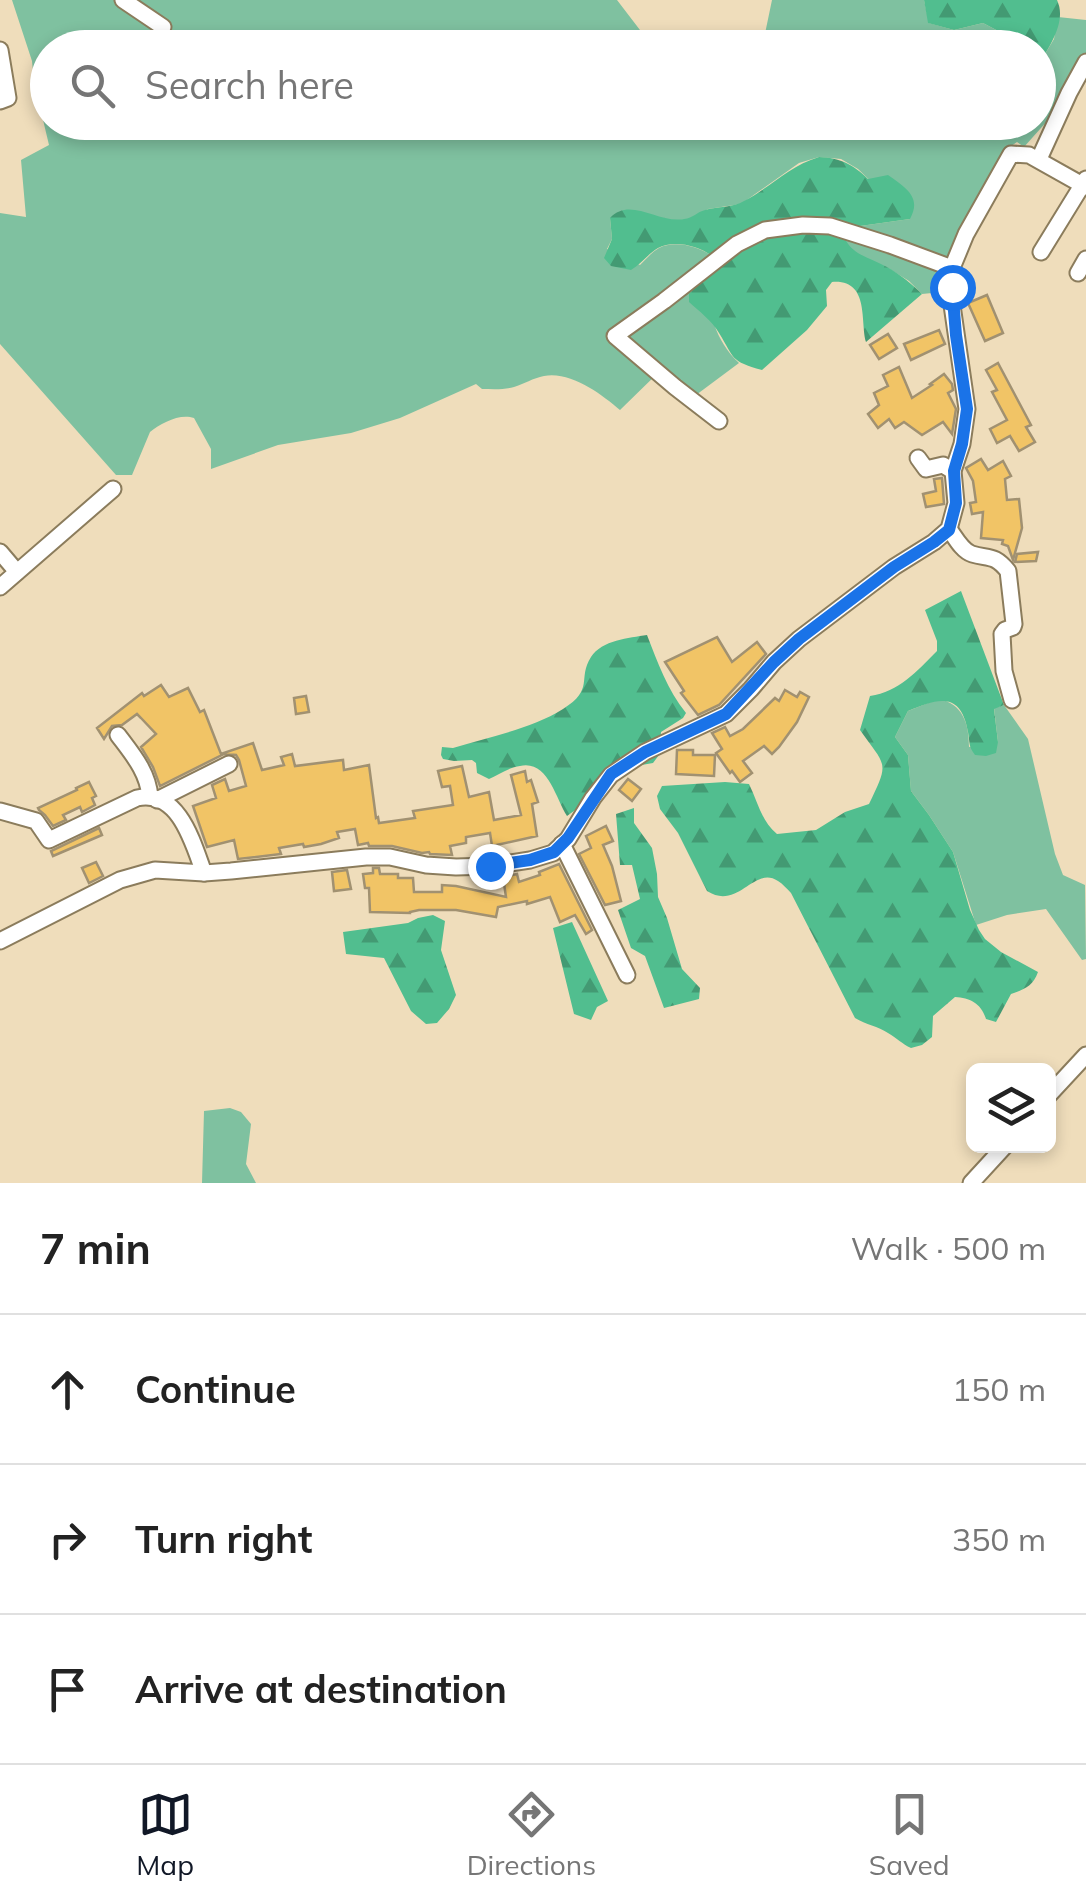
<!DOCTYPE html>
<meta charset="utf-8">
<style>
:root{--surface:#fff;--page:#f2f2f2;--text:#222;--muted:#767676;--line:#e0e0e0;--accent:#111827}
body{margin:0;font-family:Mulish,sans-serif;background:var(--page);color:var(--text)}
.controls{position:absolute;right:30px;bottom:30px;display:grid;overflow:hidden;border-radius:15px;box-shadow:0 5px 15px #0003}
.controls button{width:90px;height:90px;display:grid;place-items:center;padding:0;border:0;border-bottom:2px solid var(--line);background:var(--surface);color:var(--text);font:50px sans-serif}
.stop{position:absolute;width:30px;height:30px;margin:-22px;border:8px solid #1a73e8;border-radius:50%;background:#fff}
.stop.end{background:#1a73e8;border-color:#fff;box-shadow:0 2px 10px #0008}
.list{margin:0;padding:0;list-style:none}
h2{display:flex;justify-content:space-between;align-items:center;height:130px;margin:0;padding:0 40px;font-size:42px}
h2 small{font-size:32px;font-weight:400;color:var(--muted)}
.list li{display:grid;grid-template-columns:65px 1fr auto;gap:30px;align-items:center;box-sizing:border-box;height:150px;padding:0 40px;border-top:2px solid var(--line)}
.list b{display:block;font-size:38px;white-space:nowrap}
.list em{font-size:32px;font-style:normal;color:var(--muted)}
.icon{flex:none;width:55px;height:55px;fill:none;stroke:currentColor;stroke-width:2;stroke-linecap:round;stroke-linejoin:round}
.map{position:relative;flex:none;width:1086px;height:1183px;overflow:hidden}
.search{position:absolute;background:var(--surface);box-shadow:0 5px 15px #0003;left:30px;right:30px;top:30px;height:110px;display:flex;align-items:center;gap:25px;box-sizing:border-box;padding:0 35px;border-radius:55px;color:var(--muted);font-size:38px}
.sheet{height:580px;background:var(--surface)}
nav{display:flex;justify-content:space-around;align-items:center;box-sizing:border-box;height:140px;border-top:2px solid var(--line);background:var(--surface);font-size:28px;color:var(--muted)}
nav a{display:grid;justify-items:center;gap:5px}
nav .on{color:var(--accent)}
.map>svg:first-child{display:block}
</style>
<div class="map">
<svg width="1086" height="1183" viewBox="0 0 1086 1183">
<defs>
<pattern id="forest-firs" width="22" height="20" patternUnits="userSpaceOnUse" patternTransform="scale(2.5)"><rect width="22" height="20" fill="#51be8f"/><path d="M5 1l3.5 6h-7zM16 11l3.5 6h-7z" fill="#439a73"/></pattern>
</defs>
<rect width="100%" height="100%" fill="#efddbb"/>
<g fill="#7fc1a0">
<path d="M12,0H617L653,47L48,48V122H1038L1039,64L1054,39L1058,17L1086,20V68L1079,67L1049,119L1024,147L1017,142L1004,151L956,238L945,281L932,293L922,294L909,281L888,268L852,252L844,239L853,227L910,219L858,169L841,159L819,157L799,163L741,204L708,209L690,219L671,221L610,218L612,239L607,249L640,265C646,259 652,252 659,248C677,238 709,249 721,264L719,269L705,280C710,313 714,339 739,363L696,395L662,369L620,410C601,394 571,371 544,376C533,378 524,384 514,387C504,390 492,389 482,389L476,384L400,418L351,433L278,445L211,469V449L194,418C180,413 161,423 150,432L132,475H116L0,344V213L26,217L21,160L49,145L34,82L32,61Z"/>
<polygon points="772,0 924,0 929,23 954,30 983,23 1002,33 1006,48 762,48"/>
<path d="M938,699C963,703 969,724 969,747L998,742L994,708L1004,705L1028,739L1055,854L1063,875L1085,885L1086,959L1082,960L1046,909L1007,915L976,925L953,852L929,815L911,791L908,755L895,737L908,711Z"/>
<polygon points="230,1108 241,1112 251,1124 246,1164 256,1183 202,1183 204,1111"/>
</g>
<g fill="url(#forest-firs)">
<path d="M924,0H1057C1067,21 1050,46 1039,64L1038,48L1006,47L1002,33L983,23L954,30L928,23Z"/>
<path d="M819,157C840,158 853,164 868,179L888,175C906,188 922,197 910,219L853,227L845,239C854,256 871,258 887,267C901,275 912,284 922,294L866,342C860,322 870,279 832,282L826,290L827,306L807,330L762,370C730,361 735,359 719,333C712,321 699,311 689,302V294L692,290L719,269L720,264C709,248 676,238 658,248C648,254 641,264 631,270L611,266L604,258L612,239L610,218C630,196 659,224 684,219C693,218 697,212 705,210C718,206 733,208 744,201C771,187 789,166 819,157Z"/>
<path d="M961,591L1004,705L994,709L998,742L996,753L986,756L975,755C968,746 970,742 968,732C961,691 938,698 908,711L895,737L908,755L911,791L929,815L953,852L970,910L979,930L985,939L1001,952L1038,972C1033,986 1025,989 1011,994L996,1022L986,1019C981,1003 970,998 955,997L933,1016L932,1037L922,1045L911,1048C902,1044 897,1038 888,1033C878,1026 866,1025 855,1018L791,893C787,889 783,884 778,881C754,865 738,911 707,891L678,833L660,809L657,796L662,786L725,782L749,784C758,802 761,821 777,834L816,830L845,812L869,804C890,761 886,767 860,730L870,696C899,692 917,671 937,651V641L925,610Z"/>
<path d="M647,635C658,663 667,689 686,713L683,718L661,732L659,755L653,763L636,766L567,816C555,797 548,760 520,766C510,767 498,775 489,779L477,773L476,763L472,760L454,761L443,759L441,755L442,747L453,748C489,737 531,729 563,709C595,689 577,679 591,657C602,640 629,638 647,635Z"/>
<polygon points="634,808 634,823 652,848 657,874 658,897 667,918 682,969 700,988 699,999 664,1008 645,956 631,948 618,910 640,899 632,865 620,865 616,814"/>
<polygon points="433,915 445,921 441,950 456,995 449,1009 437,1023 426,1024 411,1011 384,958 346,954 343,932 408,923 418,918"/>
<polygon points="572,922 608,1001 597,1007 591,1020 574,1014 553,928"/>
</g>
<g fill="#f1c466" stroke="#a19171" stroke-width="2.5">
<polygon points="987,295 1003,333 985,341 968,303"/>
<polygon points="939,330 945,344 911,360 904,344"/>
<polygon points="888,334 897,348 879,359 870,345"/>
<polygon points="998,363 1031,425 1026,427 1035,442 1019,451 1010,436 997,443 990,429 1007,420 992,392 997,390 986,370"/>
<polygon points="899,367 912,398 932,385 930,384 944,374 952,384 953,390 948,393 956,409 952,434 943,422 922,435 904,422 895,428 889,419 878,428 868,414 879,405 874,393 888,386 883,375"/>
<polygon points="981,459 988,470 1003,461 1011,476 1005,479 1007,500 1019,499 1022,528 1013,560 1008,546 1002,544 1003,540 981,538 983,512 972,514 970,503 976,502 973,481 966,468"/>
<polygon points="942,478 944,504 926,507 923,494 936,491 934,479"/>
<polygon points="1038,552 1036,561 1015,562 1017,554"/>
<polygon points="717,637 732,662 757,642 766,654 719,705 698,715 681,693 684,691 665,662"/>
<polygon points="161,685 169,697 188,688 200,712 204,710 221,754 253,743 262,770 284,765 281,757 292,754 295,766 343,760 344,770 369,765 376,818 378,817 379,823 415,818 413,811 453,805 450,786 442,787 438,771 462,766 469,797 489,792 494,820 521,815 511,775 525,771 527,782 531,780 538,802 532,804 537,836 492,846 490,833 466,837 466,843 450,846 452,855 430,854 429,852 422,853 392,846 369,846 368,843 358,845 355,829 337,832 339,838 321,844 304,847 303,844 279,848 281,854 238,859 234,840 207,847 193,806 216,798 212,785 225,779 229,791 246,786 239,760 236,755 224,754 160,786 153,767 141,747 156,734 141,718 137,714 122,725 112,726 104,739 97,728 142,693 144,696"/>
<polygon points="785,690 797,697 800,692 809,697 797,722 779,747 772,754 764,746 743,761 752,773 740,782 732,771 730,773 716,753 722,749 712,733 725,727 730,736 743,729 775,698 779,701"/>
<polygon points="306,696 309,712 296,714 294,698"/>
<polygon points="677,750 693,750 693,755 715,755 714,776 676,774"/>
<polygon points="628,779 641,789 632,801 619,790"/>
<polygon points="89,782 96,796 92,798 95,805 82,812 80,807 63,815 66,820 53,826 45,815 39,810 38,808 77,790 76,788"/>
<polygon points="606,826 613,841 603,845 612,866 621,901 605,905 579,854 591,848 586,836"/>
<polygon points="99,828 102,835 53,856 51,851"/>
<polygon points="96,862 103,876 89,883 82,868"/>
<polygon points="559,864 592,930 586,934 575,915 560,922 550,897 527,904 527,901 498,907 496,917 456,910 419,910 410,912 410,913 370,912 369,888 365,888 363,874 373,873 373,868 379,868 380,874 398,874 398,878 413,878 414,892 442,892 442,885 456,886 506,897 503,877 517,874 519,882 540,875 539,872"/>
<polygon points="347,870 351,889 334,891 332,872"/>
</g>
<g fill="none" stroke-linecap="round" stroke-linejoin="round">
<defs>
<g id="minor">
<polyline points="123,0 163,27"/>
<polyline points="0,50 8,98 0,101"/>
<polyline points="1039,159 1069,93 1086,62"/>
<polyline points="1041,252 1086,179"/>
<polyline points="1078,273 1086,259"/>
<polyline points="719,421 675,387 615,336 664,301 737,244 765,230 803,225 830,226 890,245 952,268"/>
<polyline points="918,458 926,469 943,465 953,471"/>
<path d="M949,529C955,537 962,551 972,554C989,559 994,554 1008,571L1014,624L1013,627L1005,630L1002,634L1004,671L1012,700"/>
<polyline points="0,552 17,572"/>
<polyline points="0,587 113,489"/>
<path d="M118,735C133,755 148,772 150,797"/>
<polyline points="157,800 229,764"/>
<path d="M0,811L36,821L49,840L137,798C179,789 193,843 204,873"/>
<polyline points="562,844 627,975"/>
<polyline points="0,941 120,880 155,870 204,873 231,871 366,857 390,857 426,865 456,867 490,866 530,860 553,853 568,839 593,798 611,775 645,752 726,714 751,689 774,662 799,639 894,567 934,542 949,529 956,503 953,471 962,444 967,409 952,305 952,268 966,234 1011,154 1029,155 1086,187"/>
<polyline points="1048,1096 1086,1055"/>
<polyline points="971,1183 1005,1146"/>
</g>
</defs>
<use href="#minor" stroke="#8b7c5c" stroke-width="19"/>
<use href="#minor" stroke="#fff" stroke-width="15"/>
</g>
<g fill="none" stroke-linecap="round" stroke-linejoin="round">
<polyline stroke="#1a73e8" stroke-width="12" points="490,866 530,860 554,852 568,838 611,774 645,752 726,714 774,662 799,639 894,567 934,542 949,530 956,503 954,471 962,444 967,409 956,335 952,287"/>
</g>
</svg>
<div class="controls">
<button><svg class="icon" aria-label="layers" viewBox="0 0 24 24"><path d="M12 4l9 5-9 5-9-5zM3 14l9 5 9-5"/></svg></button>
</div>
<div class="stop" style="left:952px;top:287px"></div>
<div class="stop end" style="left:490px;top:866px"></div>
<div class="search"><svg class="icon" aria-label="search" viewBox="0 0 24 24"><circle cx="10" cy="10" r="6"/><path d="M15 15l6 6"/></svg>Search here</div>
</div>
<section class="sheet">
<h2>7 min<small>Walk · 500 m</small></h2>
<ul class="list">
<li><svg class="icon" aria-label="ahead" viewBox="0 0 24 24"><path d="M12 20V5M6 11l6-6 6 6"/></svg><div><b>Continue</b></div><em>150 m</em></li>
<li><svg class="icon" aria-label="right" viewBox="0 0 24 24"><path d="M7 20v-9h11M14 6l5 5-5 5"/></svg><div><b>Turn right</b></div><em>350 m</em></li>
<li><svg class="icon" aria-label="arrive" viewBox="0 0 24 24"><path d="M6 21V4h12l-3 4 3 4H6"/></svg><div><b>Arrive at destination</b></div></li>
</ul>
</section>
<nav>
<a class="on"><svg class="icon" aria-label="map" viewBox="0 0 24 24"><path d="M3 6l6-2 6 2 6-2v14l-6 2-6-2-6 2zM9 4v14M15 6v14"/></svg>Map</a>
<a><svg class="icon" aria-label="directions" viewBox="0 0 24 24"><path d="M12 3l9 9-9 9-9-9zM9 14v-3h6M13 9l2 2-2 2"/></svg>Directions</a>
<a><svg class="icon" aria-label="saved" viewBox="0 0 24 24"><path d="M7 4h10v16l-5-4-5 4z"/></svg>Saved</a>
</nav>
